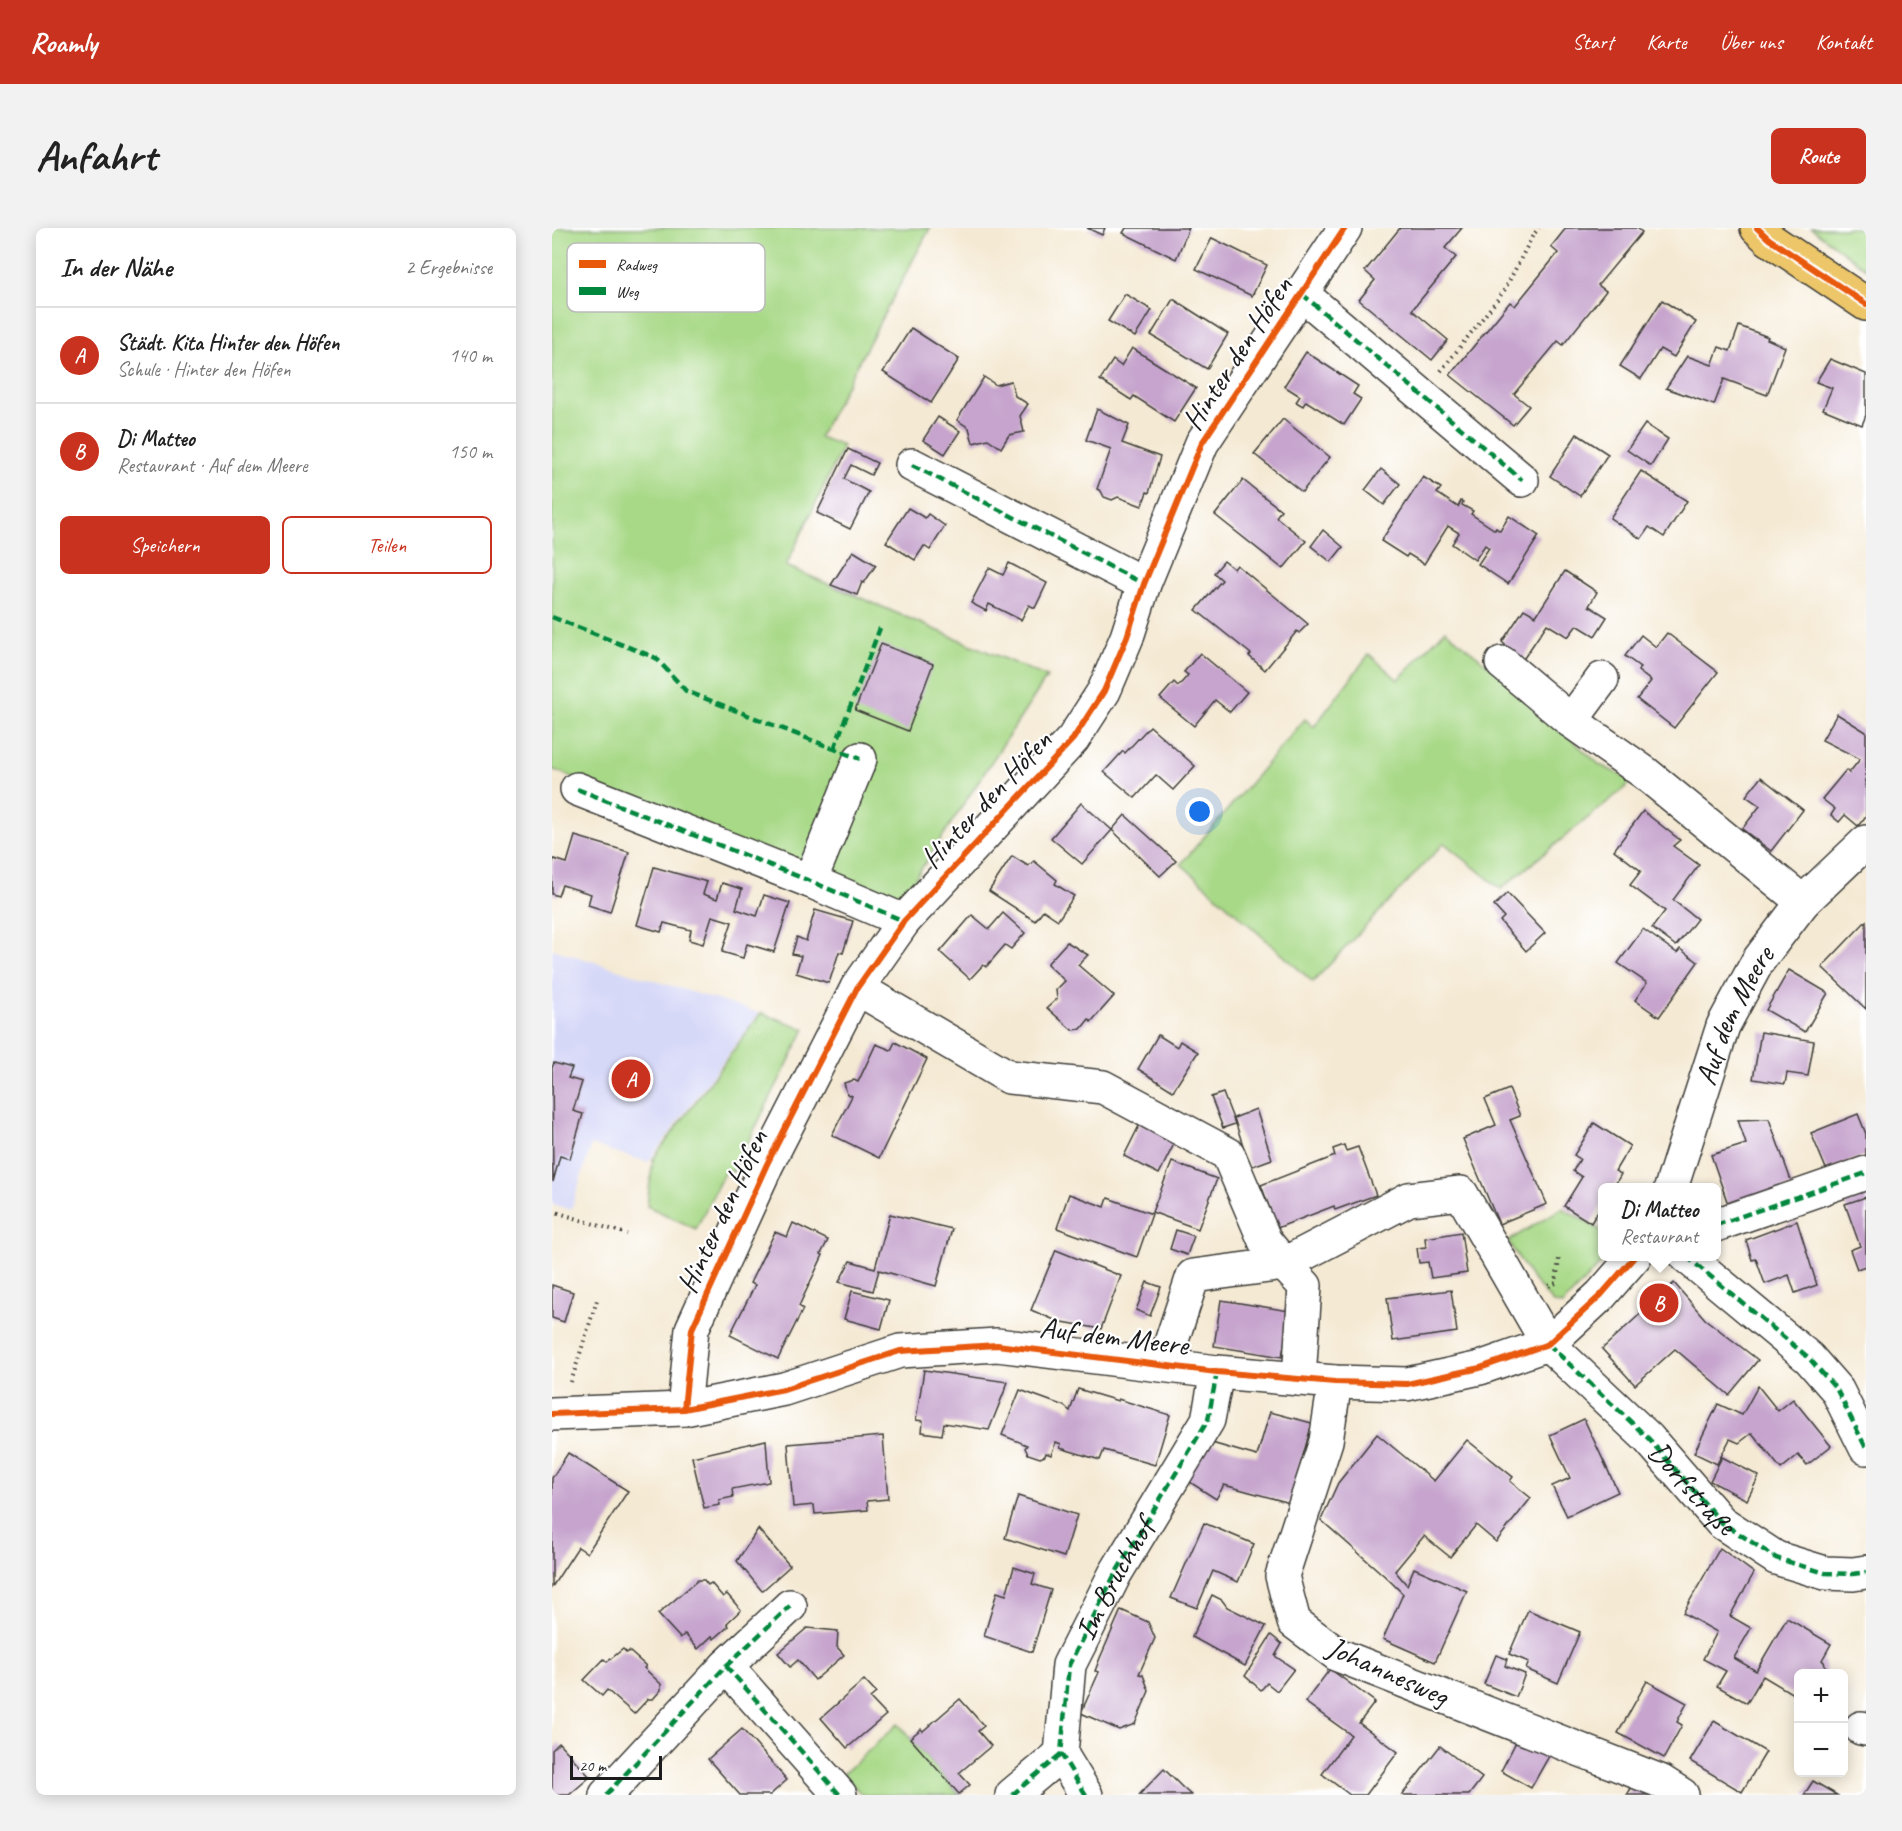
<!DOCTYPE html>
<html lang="de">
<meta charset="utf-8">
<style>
:root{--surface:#fff;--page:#f2f2f2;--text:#222;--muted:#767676;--line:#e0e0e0;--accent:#c8321e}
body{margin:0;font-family:Caveat,sans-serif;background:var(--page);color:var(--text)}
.controls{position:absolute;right:18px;bottom:18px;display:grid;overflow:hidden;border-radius:9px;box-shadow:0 3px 15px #0003}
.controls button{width:54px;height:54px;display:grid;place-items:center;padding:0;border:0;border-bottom:2px solid var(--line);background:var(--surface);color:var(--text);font:30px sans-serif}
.scale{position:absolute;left:18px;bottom:15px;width:92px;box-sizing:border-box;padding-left:6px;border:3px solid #1c1c1c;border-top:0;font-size:16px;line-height:21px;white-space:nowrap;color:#1c1c1c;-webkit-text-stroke:4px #fff;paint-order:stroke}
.you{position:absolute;left:648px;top:584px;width:21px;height:21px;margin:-15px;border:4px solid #fff;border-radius:50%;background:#1a73e8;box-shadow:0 0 0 9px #1a73e833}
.badge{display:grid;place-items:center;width:39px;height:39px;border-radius:50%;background:var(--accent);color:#fff;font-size:20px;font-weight:700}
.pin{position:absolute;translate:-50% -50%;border:3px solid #fff;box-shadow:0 2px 6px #0006}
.popup{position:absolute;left:1046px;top:955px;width:123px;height:78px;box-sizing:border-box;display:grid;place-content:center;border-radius:9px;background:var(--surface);filter:drop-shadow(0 2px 4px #0005);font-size:20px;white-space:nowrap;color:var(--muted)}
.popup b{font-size:22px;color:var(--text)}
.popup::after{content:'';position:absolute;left:50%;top:100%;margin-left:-12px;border:12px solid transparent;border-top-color:var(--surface)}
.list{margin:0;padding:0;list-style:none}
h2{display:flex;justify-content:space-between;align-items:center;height:78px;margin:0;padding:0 24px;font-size:26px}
h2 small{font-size:20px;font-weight:400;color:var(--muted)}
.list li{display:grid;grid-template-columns:39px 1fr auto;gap:18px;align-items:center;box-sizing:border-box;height:96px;padding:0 24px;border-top:2px solid var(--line)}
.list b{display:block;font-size:22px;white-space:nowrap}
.list p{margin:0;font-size:20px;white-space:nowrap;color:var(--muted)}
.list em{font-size:20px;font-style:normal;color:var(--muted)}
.actions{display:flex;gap:12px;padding:18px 24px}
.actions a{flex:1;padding:14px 0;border:2px solid var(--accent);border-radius:9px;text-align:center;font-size:21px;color:var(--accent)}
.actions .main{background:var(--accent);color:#fff}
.map{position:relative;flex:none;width:1314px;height:1567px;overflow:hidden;border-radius:9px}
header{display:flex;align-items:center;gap:36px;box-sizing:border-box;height:84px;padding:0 30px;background:var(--accent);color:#fff}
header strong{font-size:28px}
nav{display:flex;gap:33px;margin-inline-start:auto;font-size:21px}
.intro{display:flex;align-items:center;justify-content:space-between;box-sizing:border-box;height:144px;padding:0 36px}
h1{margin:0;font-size:42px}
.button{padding:15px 27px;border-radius:9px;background:var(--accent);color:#fff;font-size:21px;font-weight:700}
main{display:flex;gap:36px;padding:0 36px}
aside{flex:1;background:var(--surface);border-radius:9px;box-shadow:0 3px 15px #0003}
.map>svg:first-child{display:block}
</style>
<header>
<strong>Roamly</strong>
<nav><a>Start</a><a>Karte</a><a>Über uns</a><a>Kontakt</a></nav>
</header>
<div class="intro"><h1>Anfahrt</h1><a class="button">Route</a></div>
<main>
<aside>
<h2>In der Nähe<small>2 Ergebnisse</small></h2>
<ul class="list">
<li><span class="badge">A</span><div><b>Städt. Kita Hinter den Höfen</b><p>Schule · Hinter den Höfen</p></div><em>140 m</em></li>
<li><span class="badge">B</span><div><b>Di Matteo</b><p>Restaurant · Auf dem Meere</p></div><em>150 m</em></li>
</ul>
<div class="actions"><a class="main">Speichern</a><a>Teilen</a></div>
</aside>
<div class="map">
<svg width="1314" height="1567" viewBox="0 0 1314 1567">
<rect width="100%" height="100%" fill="#fff"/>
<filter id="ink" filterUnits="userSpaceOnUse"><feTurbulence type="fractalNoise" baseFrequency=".0167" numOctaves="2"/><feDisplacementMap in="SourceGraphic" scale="12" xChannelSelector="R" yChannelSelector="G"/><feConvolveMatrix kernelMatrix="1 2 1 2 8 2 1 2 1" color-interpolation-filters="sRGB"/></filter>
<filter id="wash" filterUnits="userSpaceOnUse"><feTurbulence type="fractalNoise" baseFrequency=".008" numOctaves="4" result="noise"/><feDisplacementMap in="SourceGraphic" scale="24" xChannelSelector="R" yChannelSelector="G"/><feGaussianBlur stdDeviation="1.35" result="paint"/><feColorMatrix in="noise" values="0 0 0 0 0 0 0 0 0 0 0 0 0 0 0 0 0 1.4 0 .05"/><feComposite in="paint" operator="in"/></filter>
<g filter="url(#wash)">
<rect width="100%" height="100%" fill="#f4e9d3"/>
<polygon fill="#d6d8f8" points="0,721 207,785 96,934 39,917 19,982 0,976"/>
<g fill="#a8d987" stroke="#627a52" stroke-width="1.5">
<polygon points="0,0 378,0 267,209 291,218 234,338 495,449 343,681 0,541"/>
<polygon points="1259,0 1314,0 1314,41"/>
<polygon points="893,402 935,436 1048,537 1081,553 949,661 892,615 761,754 629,636 753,491 762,499 817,426 846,452"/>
<polygon points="209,785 253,801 181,944 174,941 144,1001 95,978 101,931"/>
<polygon points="1010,980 1050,1003 1050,1028 1055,1029 1010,1077 1001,1075 978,1048 956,1013"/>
<polygon points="346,1496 408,1567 310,1567 291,1546"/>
</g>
<g id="blocks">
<g fill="#c6a4cd">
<polygon points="535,0 553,0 550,7"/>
<polygon points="574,0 637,0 624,31 571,5"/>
<polygon points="848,0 910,0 893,20 904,29 860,82 896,112 880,132 807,72 823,52 813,43"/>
<polygon points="1014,0 1085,0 1090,4 1046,57 1054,63 1011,117 1006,113 962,166 977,178 961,197 898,147 958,74 963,78 1006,25 999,19"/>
<polygon points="660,10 715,37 700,68 644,41"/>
<polygon points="573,66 600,82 583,109 556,93"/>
<polygon points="621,71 676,106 655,141 599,107"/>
<polygon points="1110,72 1144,94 1122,129 1108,121 1089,151 1068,138"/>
<polygon points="1187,98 1216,109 1215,111 1233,119 1215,167 1172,151 1162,177 1114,160 1135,128 1160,137 1167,119 1178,123"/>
<polygon points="359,100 407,131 379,175 331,144"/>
<polygon points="580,120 644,160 622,194 582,168 579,172 548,152 561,132 569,138"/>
<polygon points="754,124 806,158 801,166 809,171 792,197 754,173 751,178 744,174 748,168 732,158"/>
<polygon points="1278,131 1314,146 1314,187 1310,197 1271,181 1280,160 1264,154"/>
<polygon points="432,149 444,157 459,153 463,168 476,176 468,188 472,204 457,207 449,220 436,211 421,215 417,200 405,192"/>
<polygon points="545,181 577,197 570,215 608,229 597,265 595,264 590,278 566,269 560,272 552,269 549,263 545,261 559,221 534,212"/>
<polygon points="386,189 408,203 393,226 371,212"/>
<polygon points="731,191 778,229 750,264 702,226"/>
<polygon points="1093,196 1116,211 1099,238 1075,222"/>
<polygon points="1025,206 1056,226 1028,268 998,248"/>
<polygon points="296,221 325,235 319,247 299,237 292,251 317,264 298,301 265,285"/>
<polygon points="829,241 848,256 832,277 813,262"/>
<polygon points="1089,243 1135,273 1112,309 1097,299 1089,311 1058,290"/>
<polygon points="871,249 889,260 885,265 906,279 909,273 911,274 910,277 921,283 919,286 943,302 944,300 948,303 957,288 987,308 956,356 926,336 937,320 933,317 923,332 900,316 907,305 896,298 872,336 856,326 854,329 829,313"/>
<polygon points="691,252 729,282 724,289 754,313 731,341 663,287"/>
<polygon points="356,280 373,290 376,286 393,298 378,322 372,318 363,332 334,314"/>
<polygon points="771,302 791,319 779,334 759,318"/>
<polygon points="301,323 324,337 312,355 310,354 305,367 279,357"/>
<polygon points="672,333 682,341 685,337 756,396 747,405 745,403 713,442 697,428 699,426 644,382 670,352 662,345"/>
<polygon points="457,335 495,355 483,380 477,377 469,392 437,376 434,383 419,375 437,340 451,347"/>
<polygon points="1013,343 1045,364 1037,378 1055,389 1043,408 1025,397 1016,409 995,396 970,433 950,414 972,381 984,388"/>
<polygon points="1115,405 1166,444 1122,500 1085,471 1099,453 1086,443 1088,439 1073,428 1089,407 1104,419"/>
<polygon points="329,416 381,436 356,503 303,482"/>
<polygon points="648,425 695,464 678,484 663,472 642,498 608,470 622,454 626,458 631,453 636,447 632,444"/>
<polygon points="1285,486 1314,504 1314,588 1306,598 1293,587 1287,594 1279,587 1283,581 1270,571 1294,542 1297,545 1308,531 1270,512"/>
<polygon points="598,498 643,538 621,562 604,547 583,570 552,544 571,523 573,525"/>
<polygon points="1209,549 1251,582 1219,623 1190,601 1208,578 1194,568"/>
<polygon points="529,575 560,602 573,587 624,633 608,648 560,602 530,636 499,610"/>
<polygon points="1091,583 1128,612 1121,618 1147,637 1121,672 1145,691 1124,718 1100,700 1113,683 1078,657 1089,643 1062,622"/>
<polygon points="23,608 77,624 58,684 36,677 39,666 10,657 6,668 0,666 0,637 2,631 15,635"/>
<polygon points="460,628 476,638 482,633 505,652 503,656 522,668 506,692 491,682 483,693 437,663"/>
<polygon points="102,639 155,654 151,666 165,671 170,655 190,661 184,681 205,688 212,667 238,675 222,724 195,716 191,730 170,724 180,694 160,688 151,716 137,712 139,702 112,695 109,704 85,697"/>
<polygon points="955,665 993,705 974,723 948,693 952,689 942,678"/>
<polygon points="263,682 301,693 291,725 287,724 277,755 244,745 249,728 240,726 245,709 254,713"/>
<polygon points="451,685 473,705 459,721 453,717 434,739 431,737 418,751 388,724 420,687 437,701"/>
<polygon points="1314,693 1314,781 1270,739"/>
<polygon points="1091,701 1125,725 1128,721 1146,734 1107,789 1083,772 1095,755 1066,735"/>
<polygon points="515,714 536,727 526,737 562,768 539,794 537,791 529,801 520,802 495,780 505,771 504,762 513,753 495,736"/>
<polygon points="1237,742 1276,765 1253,804 1214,782"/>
<polygon points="1209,804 1262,813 1256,848 1235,845 1233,856 1201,851"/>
<polygon points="606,807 625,819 628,813 646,824 621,863 586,841"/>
<polygon points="343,814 375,831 327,930 280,907 300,868 295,866 292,855 302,852 306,854 324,816 339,822"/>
<polygon points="2,835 20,840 16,850 30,854 21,883 31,886 18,931 8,928 1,954 0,840"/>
<polygon points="957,861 968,888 958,892 995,976 947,996 911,911 944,897 933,871"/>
<polygon points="671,865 683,896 671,900 659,869"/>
<polygon points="704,881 720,931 698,939 682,890"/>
<polygon points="1306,886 1314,906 1314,927 1275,943 1259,905"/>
<polygon points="1217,891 1241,958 1177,979 1159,927 1194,916 1186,892"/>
<polygon points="590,892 625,910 607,946 572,928"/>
<polygon points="1042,895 1078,918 1063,943 1069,946 1061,960 1050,960 1050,977 1039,995 1012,978 1030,949 1021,943 1028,931 1022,927"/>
<polygon points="792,917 794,923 806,919 824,967 783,982 782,978 725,1000 709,957 783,928 781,921"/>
<polygon points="620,934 665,951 646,1001 600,984"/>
<polygon points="517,966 553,979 556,970 600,986 585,1029 505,1000"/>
<polygon points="1314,969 1314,1038 1305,1041 1298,1022 1308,1018 1293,976"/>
<polygon points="338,986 400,1001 384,1058 327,1042 321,1063 287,1054 298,1033 323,1040"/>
<polygon points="1245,993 1265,1057 1243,1065 1237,1047 1213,1056 1204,1031 1200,1032 1194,1012"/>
<polygon points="241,995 276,1012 269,1026 271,1027 247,1078 251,1081 226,1131 178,1107 203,1057 198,1055 223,1004 235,1009"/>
<polygon points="624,1002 642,1008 635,1027 618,1021"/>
<polygon points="909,1004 915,1045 879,1050 876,1034 867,1035 865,1020 874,1019 873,1010"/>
<polygon points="504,1022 569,1048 549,1101 505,1093 479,1082"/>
<polygon points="595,1054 609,1059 598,1088 584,1082"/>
<polygon points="1122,1055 1153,1091 1206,1132 1177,1167 1123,1121 1083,1157 1050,1121"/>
<polygon points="0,1057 21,1064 12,1094 0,1090"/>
<polygon points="899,1062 905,1104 841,1113 835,1070"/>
<polygon points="300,1063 337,1072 329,1101 292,1091"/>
<polygon points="669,1072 738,1083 730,1129 662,1118"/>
<polygon points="372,1142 456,1154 437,1202 392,1195 390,1207 370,1204 371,1193 364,1192"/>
<polygon points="1206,1158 1226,1183 1241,1171 1279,1218 1255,1237 1246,1227 1229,1241 1200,1205 1187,1215 1178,1211 1165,1236 1142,1225 1166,1176 1190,1187"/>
<polygon points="526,1161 566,1173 566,1171 618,1187 603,1237 552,1222 548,1232 508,1220 509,1216 504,1214 499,1227 494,1225 493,1228 488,1230 476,1226 473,1220 475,1217 450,1207 468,1162 512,1178 518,1183"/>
<polygon points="718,1184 760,1195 738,1275 672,1257 664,1271 633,1251 656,1214 705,1228"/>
<polygon points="1032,1191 1066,1264 1015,1288 1000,1258 1018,1250 998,1207"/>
<polygon points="825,1206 882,1253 915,1212 961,1249 958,1253 979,1270 944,1314 924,1297 898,1329 872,1308 843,1343 855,1357 862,1340 915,1363 883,1434 831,1411 851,1366 836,1351 769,1292 786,1255"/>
<polygon points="331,1208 336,1271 315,1273 316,1282 263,1286 262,1277 241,1279 236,1216"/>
<polygon points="214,1212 217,1254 180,1261 181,1269 167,1272 168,1277 152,1280 140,1229"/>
<polygon points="16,1225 76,1263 35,1325 26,1319 0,1359 0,1250"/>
<polygon points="1170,1229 1207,1248 1195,1272 1158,1253"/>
<polygon points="466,1268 525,1287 512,1329 453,1310"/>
<polygon points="652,1295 702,1316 686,1354 661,1343 645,1380 619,1370"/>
<polygon points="206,1301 238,1338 210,1363 185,1333"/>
<polygon points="1168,1320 1202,1345 1178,1388 1199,1400 1182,1430 1204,1443 1235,1390 1279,1416 1270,1432 1272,1434 1274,1441 1272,1446 1246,1446 1246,1469 1211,1448 1195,1475 1165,1458 1174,1443 1151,1431 1165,1404 1131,1385"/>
<polygon points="462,1339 483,1346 480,1356 499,1362 480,1424 432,1408 445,1364 454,1367"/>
<polygon points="146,1352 152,1352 156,1357 159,1355 171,1369 175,1366 189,1382 175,1395 177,1398 162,1411 160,1408 146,1421 133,1406 128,1410 106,1386"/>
<polygon points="660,1367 670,1372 675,1379 714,1398 693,1438 640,1409"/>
<polygon points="569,1382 596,1394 603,1410 587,1446 591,1447 597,1463 583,1496 567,1502 529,1485 547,1444 543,1443 548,1430"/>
<polygon points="976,1382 1028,1404 1006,1455 974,1441 977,1434 957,1426"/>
<polygon points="255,1400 286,1403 285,1419 292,1427 263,1452 246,1432 238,1439 226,1425"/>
<polygon points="719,1407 730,1416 723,1428 742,1441 725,1463 715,1455 709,1462 693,1448"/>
<polygon points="71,1421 75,1425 77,1423 94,1438 92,1440 109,1456 109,1462 101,1471 96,1471 82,1486 55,1462 50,1468 32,1452 52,1431 55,1434"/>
<polygon points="944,1427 955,1431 953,1438 973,1446 964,1469 932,1456"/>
<polygon points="778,1441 823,1474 807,1495 846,1524 814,1567 798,1567 770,1546 799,1507 753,1474"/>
<polygon points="312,1452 324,1465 318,1470 334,1487 295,1520 269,1490"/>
<polygon points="1095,1453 1135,1475 1125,1494 1130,1497 1112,1530 1066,1505"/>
<polygon points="408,1471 432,1498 426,1503 439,1518 407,1545 418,1557 407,1566 358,1510 369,1501 371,1503"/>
<polygon points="1162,1493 1214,1524 1190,1564 1138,1533"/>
<polygon points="190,1501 235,1552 218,1567 188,1567 156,1531"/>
<polygon points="965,1512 997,1528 979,1560 949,1543"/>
<polygon points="7,1515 38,1549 17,1567 0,1567 0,1522"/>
<polygon points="888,1518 930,1550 917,1567 850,1567"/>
<polygon points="612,1541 631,1560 639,1567 587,1567"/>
<polygon points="1261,1553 1285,1567 1252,1567"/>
<polygon points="1081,1557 1097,1567 1075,1567"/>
</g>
</g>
</g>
<g filter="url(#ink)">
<use href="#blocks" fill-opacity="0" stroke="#3c3b37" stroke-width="1.5"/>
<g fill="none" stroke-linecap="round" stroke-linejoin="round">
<defs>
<g id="minor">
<polyline points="750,66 970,252"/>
<polyline points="360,237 592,356"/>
<polyline points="950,435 1019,493 1093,545 1251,674"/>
<polyline points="1019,493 1050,451"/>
<polyline points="25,561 258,653 352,693"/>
<polyline points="258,653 308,531"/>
<polyline points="305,760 457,849 551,859 676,926 713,1013 732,1036 753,1058 747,1151"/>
<path id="s1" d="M1119,960L1171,798L1206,733L1251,674L1314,614"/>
<polyline points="1164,997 1314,945"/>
<polyline points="1134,1028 1257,1130 1285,1162 1314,1220"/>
<path id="s2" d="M612,1136L641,1048L732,1036L857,971L909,965L996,1116L1096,1210L1169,1294L1224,1330L1273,1345L1301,1346L1314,1344"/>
<polyline points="783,1154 774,1213 730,1348 742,1394 786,1427 1108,1553 1130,1567"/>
<polyline points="132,1181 140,1101 215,936 305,760 352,693 521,511 552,463 575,409 592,356 650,215 793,0"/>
<polyline points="0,1186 132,1181 232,1161 348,1123 445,1117 665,1144 783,1154 855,1156 928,1140 996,1116 1049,1067 1083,1028"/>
<polyline points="174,1438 288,1567"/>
<polyline points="1309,1500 1314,1501"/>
<polyline points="54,1567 174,1438 238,1378"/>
<polyline points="460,1567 509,1526"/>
<polyline points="534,1567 509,1526 517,1437 563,1346 656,1192 665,1144"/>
</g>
<polyline id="major" points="1205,0 1217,11 1314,76"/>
</defs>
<use href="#minor" stroke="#3c3b37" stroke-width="36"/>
<use href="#major" stroke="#3c3b37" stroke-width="36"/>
<g stroke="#3c3b37" stroke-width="4" stroke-dasharray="1.5 4.5" stroke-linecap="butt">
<polyline points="889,143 952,63 981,7 987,0"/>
<polyline points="0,983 75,1006"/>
<polyline points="997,1058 1004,1055 1007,1031"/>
<polyline points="19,1154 46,1069"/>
</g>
<use href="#minor" stroke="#fff" stroke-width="33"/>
<use href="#major" stroke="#ecc669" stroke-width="33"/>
<g stroke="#00873e" stroke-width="4.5" stroke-dasharray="9 4.5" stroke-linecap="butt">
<polyline points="750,66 970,252"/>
<polyline points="360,237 592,356"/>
<polyline points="0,389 104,430 134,463 308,531"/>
<polyline points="282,521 328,400"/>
<polyline points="25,561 258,653 352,693"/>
<polyline points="1164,997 1314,945"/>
<polyline points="1134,1028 1257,1130 1285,1162 1314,1220"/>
<polyline points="996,1116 1096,1210 1169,1294 1224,1330 1273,1345 1301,1346 1314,1344"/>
<polyline points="174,1438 288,1567"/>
<polyline points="54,1567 174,1438 238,1378"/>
<polyline points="460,1567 509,1526"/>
<path id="s3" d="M534,1567L509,1526L517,1437L563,1346L656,1192L665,1144"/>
</g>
<defs>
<g id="cycleway">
<polyline points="1205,0 1217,11 1314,76"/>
<polyline points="132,1181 140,1101 215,936 305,760 352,693 521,511 552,463 575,409 592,356 650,215 793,0"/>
<polyline points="0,1186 132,1181 232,1161 348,1123 445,1117 665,1144 783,1154 855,1156 928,1140 996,1116 1049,1067 1083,1028"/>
</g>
</defs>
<use href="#cycleway" stroke="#fff" stroke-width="10"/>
<use href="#cycleway" stroke="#e8590c" stroke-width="6"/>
</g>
</g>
<g text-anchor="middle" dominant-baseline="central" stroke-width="4.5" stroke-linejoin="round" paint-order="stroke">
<g font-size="30" fill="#1c1c1c" stroke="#fff">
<text transform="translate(685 125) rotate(-57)">Hinter den Höfen</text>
<text transform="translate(434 571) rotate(-47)">Hinter den Höfen</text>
<text stroke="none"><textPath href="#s1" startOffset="184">Auf dem Meere</textPath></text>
<text transform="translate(170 983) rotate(-65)">Hinter den Höfen</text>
<text transform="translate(562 1108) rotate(7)">Auf dem Meere</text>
<text stroke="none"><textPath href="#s2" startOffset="756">Dorfstraße</textPath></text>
<text stroke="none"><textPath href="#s3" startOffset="234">Im Bruchhof</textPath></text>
<text transform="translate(836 1443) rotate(24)">Johannesweg</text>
</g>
</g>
<rect x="15" y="15" width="198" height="69" rx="9" fill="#fff" stroke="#bbb" stroke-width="1.5"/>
<rect x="27" y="32" width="27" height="8" fill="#e8590c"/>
<rect x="27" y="59" width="27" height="8" fill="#00873e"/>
<g font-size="16" fill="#1c1c1c">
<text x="64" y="42">Radweg</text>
<text x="64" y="69">Weg</text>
</g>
</svg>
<div class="controls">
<button>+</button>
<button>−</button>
</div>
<div class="scale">20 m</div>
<div class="you"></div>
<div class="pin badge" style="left:79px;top:851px">A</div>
<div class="pin badge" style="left:1107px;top:1075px">B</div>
<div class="popup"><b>Di Matteo</b>Restaurant</div>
</div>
</main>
